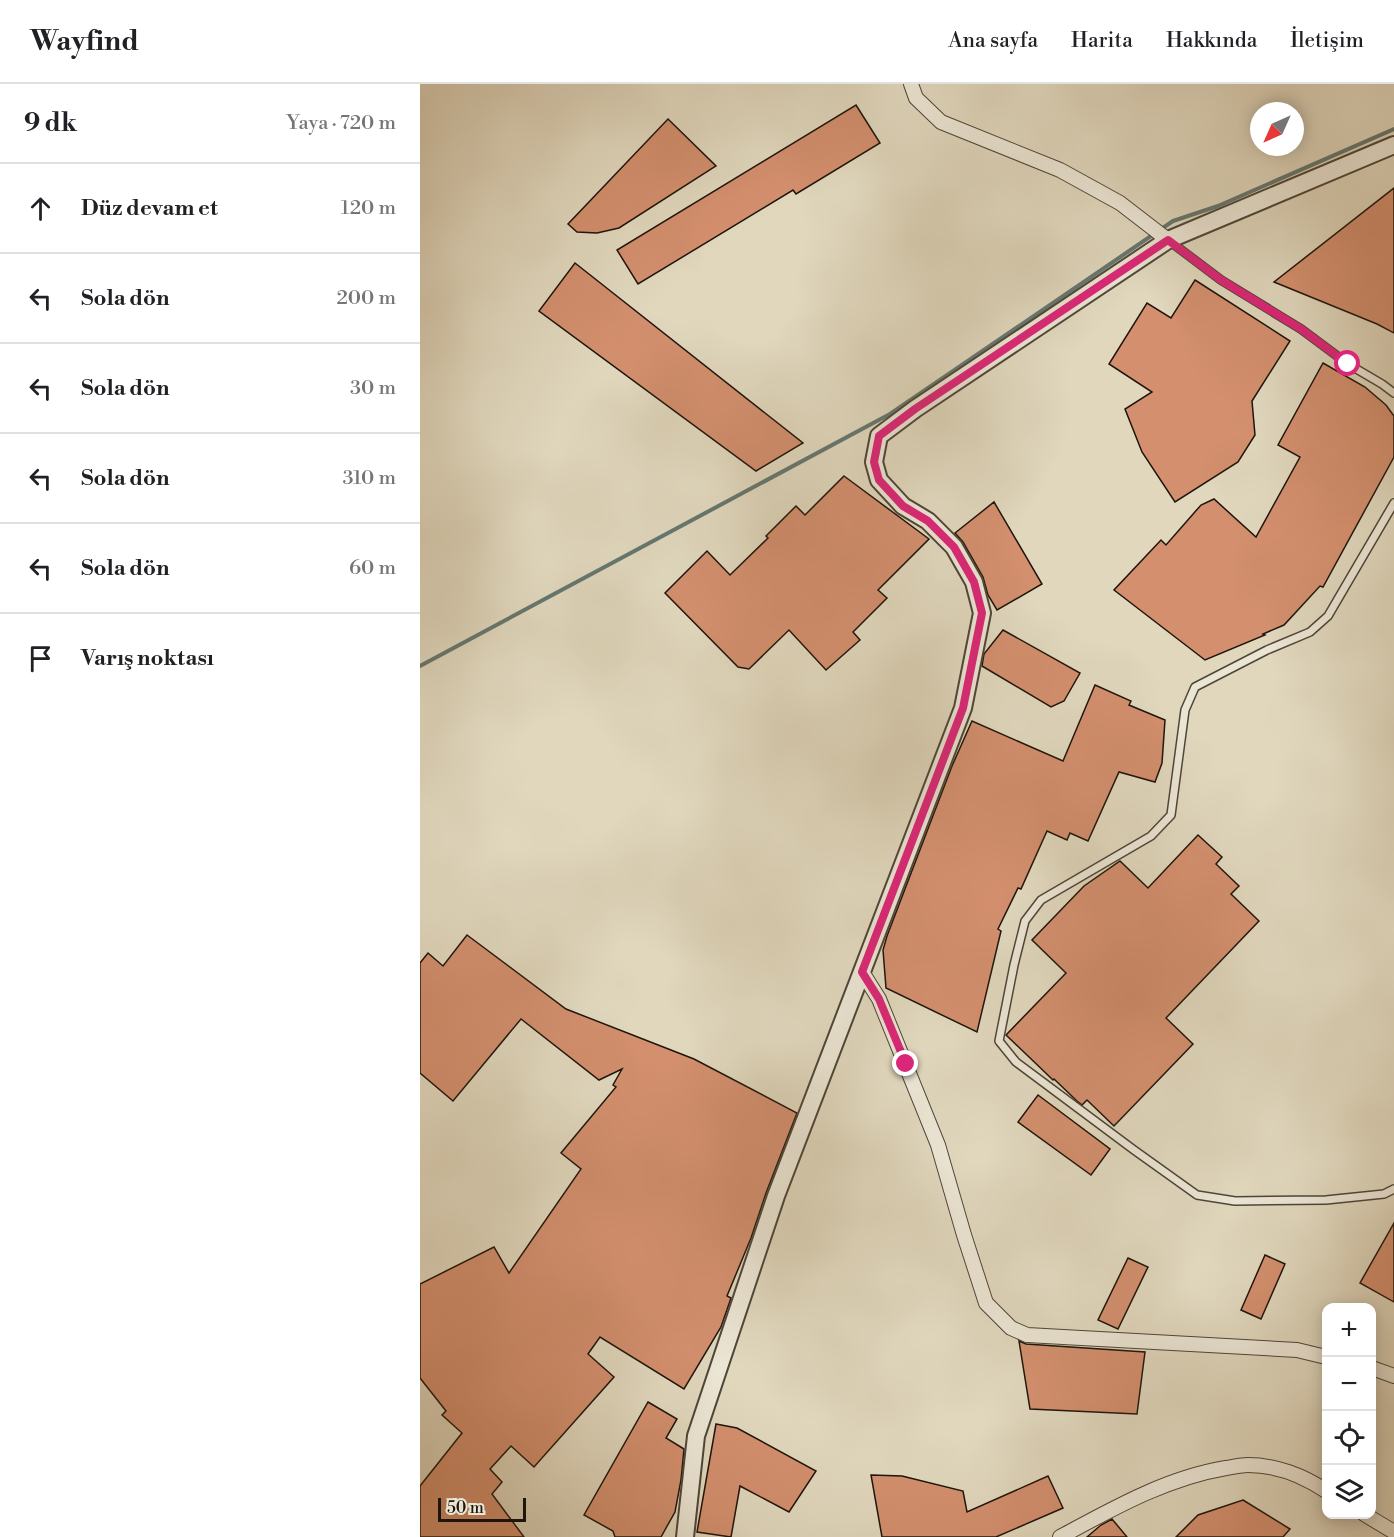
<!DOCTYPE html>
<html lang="tr">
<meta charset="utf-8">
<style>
:root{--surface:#fff;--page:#f6f6f6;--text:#202124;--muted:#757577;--line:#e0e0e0}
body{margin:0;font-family:"Libre Bodoni",serif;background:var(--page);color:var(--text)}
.controls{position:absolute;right:18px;bottom:18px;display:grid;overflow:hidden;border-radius:12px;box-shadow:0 3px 15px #0003}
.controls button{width:54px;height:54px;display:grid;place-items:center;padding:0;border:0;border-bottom:2px solid var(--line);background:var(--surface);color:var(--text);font:30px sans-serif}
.compass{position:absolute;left:830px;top:18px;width:54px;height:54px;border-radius:50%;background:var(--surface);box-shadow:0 3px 15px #0003;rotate:225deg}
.scale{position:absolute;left:18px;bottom:15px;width:88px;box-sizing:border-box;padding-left:6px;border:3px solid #1e150c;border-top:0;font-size:16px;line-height:21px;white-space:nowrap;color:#1e150c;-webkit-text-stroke:4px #ebe5d4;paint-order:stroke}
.stop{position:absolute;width:18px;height:18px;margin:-14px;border:4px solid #db2777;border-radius:50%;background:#fff}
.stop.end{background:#db2777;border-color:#fff;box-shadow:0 2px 6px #0008}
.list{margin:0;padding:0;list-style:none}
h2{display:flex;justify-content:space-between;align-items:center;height:78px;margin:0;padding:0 24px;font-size:26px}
h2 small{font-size:20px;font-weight:400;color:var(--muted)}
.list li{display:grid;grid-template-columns:39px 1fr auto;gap:18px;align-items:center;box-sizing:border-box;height:90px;padding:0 24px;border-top:2px solid var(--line)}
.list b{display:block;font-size:22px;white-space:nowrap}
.list em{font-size:20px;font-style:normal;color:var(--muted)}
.icon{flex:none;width:33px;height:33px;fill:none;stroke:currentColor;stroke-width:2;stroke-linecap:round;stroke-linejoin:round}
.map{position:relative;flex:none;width:974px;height:1453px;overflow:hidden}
header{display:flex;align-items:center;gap:36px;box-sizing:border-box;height:84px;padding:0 30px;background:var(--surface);border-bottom:2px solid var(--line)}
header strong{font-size:28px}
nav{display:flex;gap:33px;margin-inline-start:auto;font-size:21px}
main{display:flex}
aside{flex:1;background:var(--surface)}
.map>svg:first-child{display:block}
</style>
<header>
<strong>Wayfind</strong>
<nav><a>Ana sayfa</a><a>Harita</a><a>Hakkında</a><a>İletişim</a></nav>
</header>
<main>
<aside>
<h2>9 dk<small>Yaya · 720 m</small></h2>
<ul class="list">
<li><svg class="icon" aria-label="ahead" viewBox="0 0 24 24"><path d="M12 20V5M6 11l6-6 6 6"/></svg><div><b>Düz devam et</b></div><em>120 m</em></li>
<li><svg class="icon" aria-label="left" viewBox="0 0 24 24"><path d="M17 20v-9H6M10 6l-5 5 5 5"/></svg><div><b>Sola dön</b></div><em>200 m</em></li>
<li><svg class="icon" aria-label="left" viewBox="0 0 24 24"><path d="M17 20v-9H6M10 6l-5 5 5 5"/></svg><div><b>Sola dön</b></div><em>30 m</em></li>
<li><svg class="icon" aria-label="left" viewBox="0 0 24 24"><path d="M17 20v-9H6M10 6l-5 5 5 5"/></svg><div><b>Sola dön</b></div><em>310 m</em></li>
<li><svg class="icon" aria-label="left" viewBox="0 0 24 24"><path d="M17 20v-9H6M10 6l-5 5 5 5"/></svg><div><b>Sola dön</b></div><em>60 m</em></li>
<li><svg class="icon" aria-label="arrive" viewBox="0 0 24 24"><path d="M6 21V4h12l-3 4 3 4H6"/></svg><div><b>Varış noktası</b></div></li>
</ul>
</aside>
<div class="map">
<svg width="974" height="1453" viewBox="0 0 974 1453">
<rect width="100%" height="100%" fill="#e0d7bd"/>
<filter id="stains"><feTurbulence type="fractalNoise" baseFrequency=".00333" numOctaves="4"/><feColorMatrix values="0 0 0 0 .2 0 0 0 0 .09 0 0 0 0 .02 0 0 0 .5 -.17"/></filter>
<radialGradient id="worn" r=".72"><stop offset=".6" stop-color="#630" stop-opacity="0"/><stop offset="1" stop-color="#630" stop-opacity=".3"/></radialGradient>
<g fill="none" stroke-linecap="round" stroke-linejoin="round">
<polyline stroke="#657770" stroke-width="4" points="0,582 470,330 753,137 798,122 974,45"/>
</g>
<g fill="#d38f6e" stroke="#1e150c" stroke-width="1.5">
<polygon points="436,21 460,59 376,110 373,106 218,200 197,166"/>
<polygon points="248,35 296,82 199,144 177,149 157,148 148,140"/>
<polygon points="974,104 974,249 957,240 854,198"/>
<polygon points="155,179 383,359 336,387 119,227"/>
<polygon points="775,196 870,257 832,317 835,351 818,378 755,418 722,368 705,325 732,308 689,280 727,219 751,234"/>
<polygon points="903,279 945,303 966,321 974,332 974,373 903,503 900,502 864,541 843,550 845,551 785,576 694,506 741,456 746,461 781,421 794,415 836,453 880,373 858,361"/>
<polygon points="424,392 509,455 458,506 467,514 433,548 440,556 406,586 369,546 329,585 318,583 245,509 287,467 310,491 348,454 346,452 376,422 385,431"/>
<polygon points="574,418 622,500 577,526 568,511 563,493 543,458 535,449"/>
<polygon points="583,546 660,589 644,617 631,623 562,582 564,570"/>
<polygon points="675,601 711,617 709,621 745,636 742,679 735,698 699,688 668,757 650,749 647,756 627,747 601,805 598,804 578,845 581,847 557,948 466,904 463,866 467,852 532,682 552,637 643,677"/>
<polygon points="778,751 802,773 796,780 819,802 811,810 839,837 746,934 773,960 694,1042 667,1016 662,1021 657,1017 634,995 633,996 586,951 646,889 612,856 664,802 700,777 728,804"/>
<polygon points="47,851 146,925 274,975 377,1029 346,1109 331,1154 307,1212 311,1214 301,1243 264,1305 180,1253 168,1270 194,1293 114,1383 91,1362 70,1385 82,1398 72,1410 104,1453 0,1453 0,1402 42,1349 22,1331 26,1327 0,1294 0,1200 74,1163 89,1189 161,1085 141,1069 196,1003 193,1001 202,985 179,996 101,935 33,1017 0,989 0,879 8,869 23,882"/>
<polygon points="618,1011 690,1065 671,1091 598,1038"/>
<polygon points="974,1139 974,1218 940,1199"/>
<polygon points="845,1171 865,1180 841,1235 821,1226"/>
<polygon points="708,1174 728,1183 698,1245 678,1236"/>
<polygon points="599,1257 606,1260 725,1268 717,1330 610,1325"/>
<polygon points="228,1318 257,1335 246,1354 264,1365 261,1396 255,1428 241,1453 195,1453 193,1447 164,1431"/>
<polygon points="296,1340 317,1344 396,1387 369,1428 320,1402 311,1453 277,1448"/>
<polygon points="451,1391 482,1392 543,1407 547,1428 628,1392 643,1424 576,1453 462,1453"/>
<polygon points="823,1416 870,1445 863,1453 756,1453 778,1431"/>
<polygon points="692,1435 707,1453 667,1453 681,1441"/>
</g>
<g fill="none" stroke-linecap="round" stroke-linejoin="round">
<defs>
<g id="service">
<polyline points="748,156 801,196 881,245 928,280 962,300 974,309"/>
<polyline points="974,419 908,532 890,548 847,566 775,603 765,626 751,731 731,752 621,816 605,837 594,881 579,957 596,978 714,1066 777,1111 815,1117 906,1116 964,1110 974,1105"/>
</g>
<g id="minor">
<polyline points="491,0 496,14 521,38 640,86 700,119 748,156"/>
<polyline points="442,888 459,915 518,1061 544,1151 566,1219 591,1244 607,1251 877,1266 906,1273"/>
<polyline points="952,1284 974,1292"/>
<polyline points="944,1430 974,1448"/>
<path d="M640,1453C692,1425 746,1394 806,1384C813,1383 821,1381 828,1381C856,1381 884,1392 906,1407"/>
</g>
<polyline id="tertiary" points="265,1453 276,1352 356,1112 543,624 562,529 554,498 534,463 508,437 483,422 459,396 454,378 459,352 495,325 748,156 974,61"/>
</defs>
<use href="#service" stroke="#4e4638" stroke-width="10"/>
<use href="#minor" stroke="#4e4638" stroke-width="16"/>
<use href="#tertiary" stroke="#4e4638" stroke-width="20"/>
<use href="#service" stroke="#ebe5d4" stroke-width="7"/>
<use href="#minor" stroke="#ebe5d4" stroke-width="14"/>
<use href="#tertiary" stroke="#ebe5d4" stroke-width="16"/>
</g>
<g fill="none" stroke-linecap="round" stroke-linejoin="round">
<polyline stroke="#db2777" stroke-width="8" points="486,980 459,915 442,888 543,624 562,529 554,498 534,463 508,437 483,422 459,396 454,378 459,352 495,325 748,156 801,196 881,245 928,280"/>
</g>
<rect width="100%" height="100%" filter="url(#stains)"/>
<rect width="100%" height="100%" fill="url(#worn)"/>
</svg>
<div class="controls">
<button>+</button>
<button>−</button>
<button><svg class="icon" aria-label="locate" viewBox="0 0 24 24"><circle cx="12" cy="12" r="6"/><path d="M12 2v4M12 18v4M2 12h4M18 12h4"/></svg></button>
<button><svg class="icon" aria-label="layers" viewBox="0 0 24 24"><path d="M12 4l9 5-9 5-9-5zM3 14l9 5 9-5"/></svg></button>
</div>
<svg class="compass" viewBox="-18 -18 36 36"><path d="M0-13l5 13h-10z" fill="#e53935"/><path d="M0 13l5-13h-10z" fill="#757577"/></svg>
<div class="scale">50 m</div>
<div class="stop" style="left:928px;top:280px"></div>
<div class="stop end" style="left:486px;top:980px"></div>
</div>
</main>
